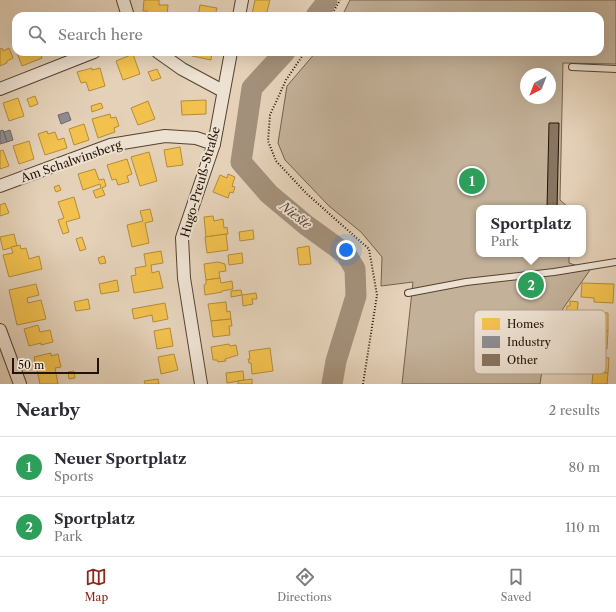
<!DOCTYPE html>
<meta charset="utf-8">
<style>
:root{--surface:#fff;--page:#f7f7f7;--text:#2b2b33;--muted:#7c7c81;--line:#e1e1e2;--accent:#8f2418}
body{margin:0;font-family:"Libre Caslon Text",serif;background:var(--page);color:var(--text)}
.compass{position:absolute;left:520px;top:68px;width:36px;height:36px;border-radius:50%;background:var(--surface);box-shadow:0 4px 16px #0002;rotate:222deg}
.scale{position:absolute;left:12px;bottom:10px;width:87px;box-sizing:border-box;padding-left:4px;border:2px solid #241203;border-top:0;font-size:11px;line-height:14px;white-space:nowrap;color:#241203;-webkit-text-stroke:3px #ede1d1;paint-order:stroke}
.you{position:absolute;left:346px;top:250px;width:14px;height:14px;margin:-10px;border:3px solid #fff;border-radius:50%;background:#1a73e8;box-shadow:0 0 0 6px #1a73e833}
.badge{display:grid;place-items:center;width:26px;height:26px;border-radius:50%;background:var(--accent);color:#fff;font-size:13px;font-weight:700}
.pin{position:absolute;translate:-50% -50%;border:2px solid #fff;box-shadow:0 1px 4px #0006}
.popup{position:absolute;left:476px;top:205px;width:110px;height:52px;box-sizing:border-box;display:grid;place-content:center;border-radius:8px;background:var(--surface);filter:drop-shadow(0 1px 3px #0005);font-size:13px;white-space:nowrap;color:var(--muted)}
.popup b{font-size:15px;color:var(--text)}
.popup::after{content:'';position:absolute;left:50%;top:100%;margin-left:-8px;border:8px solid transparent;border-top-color:var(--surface)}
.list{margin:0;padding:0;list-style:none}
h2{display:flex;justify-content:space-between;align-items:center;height:52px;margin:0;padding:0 16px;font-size:17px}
h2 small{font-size:13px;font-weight:400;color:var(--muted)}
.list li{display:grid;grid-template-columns:26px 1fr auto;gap:12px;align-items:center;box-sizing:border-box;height:60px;padding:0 16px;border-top:1px solid var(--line)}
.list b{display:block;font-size:15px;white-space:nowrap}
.list p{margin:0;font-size:13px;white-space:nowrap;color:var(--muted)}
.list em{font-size:13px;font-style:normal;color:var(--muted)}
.icon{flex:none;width:22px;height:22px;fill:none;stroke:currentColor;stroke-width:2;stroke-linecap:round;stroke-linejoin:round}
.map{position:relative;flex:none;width:616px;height:384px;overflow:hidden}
.search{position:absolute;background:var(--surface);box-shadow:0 4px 16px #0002;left:12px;right:12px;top:12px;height:44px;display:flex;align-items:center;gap:10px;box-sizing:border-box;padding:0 14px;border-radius:12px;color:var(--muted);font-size:15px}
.sheet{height:172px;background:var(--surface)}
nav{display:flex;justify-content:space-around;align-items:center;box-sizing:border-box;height:56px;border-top:1px solid var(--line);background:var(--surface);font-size:11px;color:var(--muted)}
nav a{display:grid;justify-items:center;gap:2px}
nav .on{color:var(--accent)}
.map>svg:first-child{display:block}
</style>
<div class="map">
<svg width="616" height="384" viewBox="0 0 616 384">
<rect width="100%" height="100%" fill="#e4d1b8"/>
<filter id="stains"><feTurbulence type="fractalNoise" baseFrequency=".005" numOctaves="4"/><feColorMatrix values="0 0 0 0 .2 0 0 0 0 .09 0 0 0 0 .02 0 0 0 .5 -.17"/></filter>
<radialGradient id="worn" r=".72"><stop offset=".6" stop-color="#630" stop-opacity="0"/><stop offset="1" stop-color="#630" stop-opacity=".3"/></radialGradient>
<path fill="#c3b199" stroke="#74624e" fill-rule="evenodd" d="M350,0H616V64L563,63L560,200L569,208H479V254H569V263L590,270L548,330L540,384H402L413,282L381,286L382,257L361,232L329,206L285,160L278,143L287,86L316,52H600V16H342ZM526,74H550V98H526Z"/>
<g fill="#f2c14e" stroke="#b48c38">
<polygon points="144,0 159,0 159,5 168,5 167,16 146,16 147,11 143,11"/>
<polygon points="255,0 270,0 266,16 252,14"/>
<polygon points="200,5 217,8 215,15 220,16 198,16"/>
<polygon points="102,13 104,16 94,16"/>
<polygon points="2,48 3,51 9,48 13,58 7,61 7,63 0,66 0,49"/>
<polygon points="18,52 39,52 42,58 22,66 17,53"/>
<polygon points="192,52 212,52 211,60 192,56"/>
<polygon points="133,54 140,74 123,80 116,61"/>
<polygon points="92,68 92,70 100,68 105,86 89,91 86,82 81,83 77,72"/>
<polygon points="157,69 161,78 152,81 148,72"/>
<polygon points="35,96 38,104 30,107 27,99"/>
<polygon points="18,98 24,116 9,121 3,103"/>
<polygon points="206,100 206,114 182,115 181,101"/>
<polygon points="148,101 155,119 138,125 131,108"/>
<polygon points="101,103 103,108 92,112 91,106"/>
<polygon points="110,114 111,118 116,117 119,126 114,128 115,132 98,138 92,119"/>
<polygon points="84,124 89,140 74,145 69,129"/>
<polygon points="47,131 48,134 55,132 58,140 64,138 67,148 45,155 38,134"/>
<polygon points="29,141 34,159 19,164 13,146"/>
<polygon points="180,147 183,165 167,167 164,150"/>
<polygon points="3,150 9,166 0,169 0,151"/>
<polygon points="149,152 157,181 140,186 131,157"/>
<polygon points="127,159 132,174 127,176 129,182 118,185 116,179 112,180 107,165"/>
<polygon points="95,169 99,180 104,179 106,186 102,188 105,195 96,198 93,191 101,188 100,184 83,190 78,174"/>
<polygon points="228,174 235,177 232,186 235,187 233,193 230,192 228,198 213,192 220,175 227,178"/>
<polygon points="59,185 61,190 56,192 54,187"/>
<polygon points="74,197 80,218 66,222 69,232 63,234 58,220 64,218 58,202"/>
<polygon points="5,203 9,213 0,216 0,205"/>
<polygon points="150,209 153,221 145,223 149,243 132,247 127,225 143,221 140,211"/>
<polygon points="213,216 214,221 223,219 224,228 227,227 228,234 206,237 204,217"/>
<polygon points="253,230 254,239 240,241 239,232"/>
<polygon points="14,234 17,246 3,250 0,237"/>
<polygon points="226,234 228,250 207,253 205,237"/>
<polygon points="82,237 86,249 80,251 76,239"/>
<polygon points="20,245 21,249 26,248 29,259 39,256 42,269 9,277 3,255 13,253 11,247"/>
<polygon points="309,246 311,264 299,265 297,248"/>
<polygon points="161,251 163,263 151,265 152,273 159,271 163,288 134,293 131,276 136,275 135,268 146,266 144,254"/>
<polygon points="242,253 243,263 229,265 228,255"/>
<polygon points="104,256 106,263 100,264 98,258"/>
<polygon points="218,262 225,264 226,271 219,272 220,278 206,280 204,264"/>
<polygon points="220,278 221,283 232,281 233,289 222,291 222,292 205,295 204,285 206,284 206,280"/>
<polygon points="117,280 119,291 101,294 99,284"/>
<polygon points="582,283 614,284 613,303 594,302 594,298 581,297"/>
<polygon points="36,284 39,295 27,298 28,303 41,300 46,319 17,325 9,290"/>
<polygon points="241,290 242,295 231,297 231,291"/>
<polygon points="256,293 257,299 252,299 253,304 243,306 242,295"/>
<polygon points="88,299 90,309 76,311 74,302"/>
<polygon points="570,301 578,302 577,318 566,318 567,306 570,306"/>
<polygon points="226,302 227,312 230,311 231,319 211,321 208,304"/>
<polygon points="165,303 168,319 153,322 152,315 134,319 132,309"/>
<polygon points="590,312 608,313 608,331 589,330"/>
<polygon points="231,319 232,326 229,326 230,335 213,337 211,321"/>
<polygon points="38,325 40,332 50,330 53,342 41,345 41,343 29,346 24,329"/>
<polygon points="170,328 173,346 157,349 154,331"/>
<polygon points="589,330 608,331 607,349 588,348"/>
<polygon points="229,344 230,346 236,345 238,355 225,359 226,361 218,362 217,360 213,360 211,347"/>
<polygon points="270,348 273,371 252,374 251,363 249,363 248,359 250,359 249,351"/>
<polygon points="51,353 51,356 58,354 61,367 55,368 58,384 40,384 34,357"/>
<polygon points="174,354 178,370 161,374 158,357"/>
<polygon points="594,357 609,358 608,373 593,372"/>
<polygon points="74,371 75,378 69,379 68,372"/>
<polygon points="243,371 244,380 227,383 226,373"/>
<polygon points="593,372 608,373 607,384 592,384"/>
<polygon points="158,379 159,384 145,384 144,381"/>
<polygon points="252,379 252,384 238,384 238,381"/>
</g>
<g fill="#8d8d92" stroke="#6e6867">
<polygon points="68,112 71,120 61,124 58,115"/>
<polygon points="3,130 7,142 0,144 0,131"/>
<polygon points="10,130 13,140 7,142 4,132"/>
</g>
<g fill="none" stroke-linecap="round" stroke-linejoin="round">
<g stroke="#a3907a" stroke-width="21">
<polyline points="316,16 323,7 327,0"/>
<polyline points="285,52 252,88 241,162 269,194 306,225 346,254 355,269 356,296 336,361 332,384"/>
</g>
</g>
<polygon fill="#887561" stroke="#241203" points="549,123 559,123 557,208 547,208"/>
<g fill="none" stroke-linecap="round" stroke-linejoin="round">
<defs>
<g id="lane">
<polyline points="572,67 616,69"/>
<polyline points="408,293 466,282 554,272 616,262"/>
</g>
<g id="street">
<polyline points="123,0 128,16"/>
<polyline points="239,16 242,0"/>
<polyline points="158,52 182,69 223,91"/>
<polyline points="0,89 94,52"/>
<polyline points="0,186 110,145 165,136 196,138 214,144"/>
<polyline points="0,330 20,384"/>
<polyline points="201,384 184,278 182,238 214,144 231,52"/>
</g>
</defs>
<use href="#lane" stroke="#544230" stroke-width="8"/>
<use href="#street" stroke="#544230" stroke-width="14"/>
<g stroke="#241203" stroke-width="2" stroke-dasharray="1 2" stroke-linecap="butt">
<polyline points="331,16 340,0"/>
<polyline points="305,52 286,80 270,115 268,141 276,161 307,194 369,249 377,295 363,384"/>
</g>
<use href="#lane" stroke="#ede1d1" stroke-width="6"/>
<use href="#street" stroke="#ede1d1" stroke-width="12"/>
</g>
<g text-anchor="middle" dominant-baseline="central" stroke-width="4" stroke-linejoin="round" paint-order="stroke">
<g font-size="12" fill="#241203" stroke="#ede1d1">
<text transform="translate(71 161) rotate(-19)">Am Schalwinsberg</text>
<text transform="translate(200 182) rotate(-74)">Hugo-Preuß-Straße</text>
</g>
<g font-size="13" font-style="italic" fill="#574433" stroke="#ede1d1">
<text transform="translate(296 215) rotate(38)">Nieste</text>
</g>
</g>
<rect x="474" y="310" width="132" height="64" rx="6" fill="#ede1d1" stroke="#b1a393" stroke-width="1"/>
<rect x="482" y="318" width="18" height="12" fill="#f2c14e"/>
<rect x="482" y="336" width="18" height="12" fill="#8d8d92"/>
<rect x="482" y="354" width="18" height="12" fill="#887561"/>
<g font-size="11" fill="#241203">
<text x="507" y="328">Homes</text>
<text x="507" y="346">Industry</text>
<text x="507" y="364">Other</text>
</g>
<rect width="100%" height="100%" filter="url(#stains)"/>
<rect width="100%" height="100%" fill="url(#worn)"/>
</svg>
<svg class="compass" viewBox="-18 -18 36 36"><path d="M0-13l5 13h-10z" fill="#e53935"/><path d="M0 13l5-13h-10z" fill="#7c7c81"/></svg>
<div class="scale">50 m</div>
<div class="you"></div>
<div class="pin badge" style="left:472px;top:181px;background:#2e9e5b">1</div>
<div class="pin badge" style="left:531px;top:285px;background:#2e9e5b">2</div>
<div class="popup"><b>Sportplatz</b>Park</div>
<div class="search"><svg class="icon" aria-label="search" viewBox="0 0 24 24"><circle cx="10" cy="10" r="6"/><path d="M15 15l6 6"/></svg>Search here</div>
</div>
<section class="sheet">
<h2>Nearby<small>2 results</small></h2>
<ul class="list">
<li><span class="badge" style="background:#2e9e5b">1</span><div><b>Neuer Sportplatz</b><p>Sports</p></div><em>80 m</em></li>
<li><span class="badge" style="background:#2e9e5b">2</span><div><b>Sportplatz</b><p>Park</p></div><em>110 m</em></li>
</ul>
</section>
<nav>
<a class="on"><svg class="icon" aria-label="map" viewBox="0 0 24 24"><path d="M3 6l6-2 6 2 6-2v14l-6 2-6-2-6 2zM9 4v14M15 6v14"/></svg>Map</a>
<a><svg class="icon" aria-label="directions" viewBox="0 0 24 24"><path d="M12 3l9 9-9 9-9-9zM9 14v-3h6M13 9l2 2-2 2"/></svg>Directions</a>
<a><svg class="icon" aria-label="saved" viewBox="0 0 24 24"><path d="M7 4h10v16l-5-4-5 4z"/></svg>Saved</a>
</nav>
